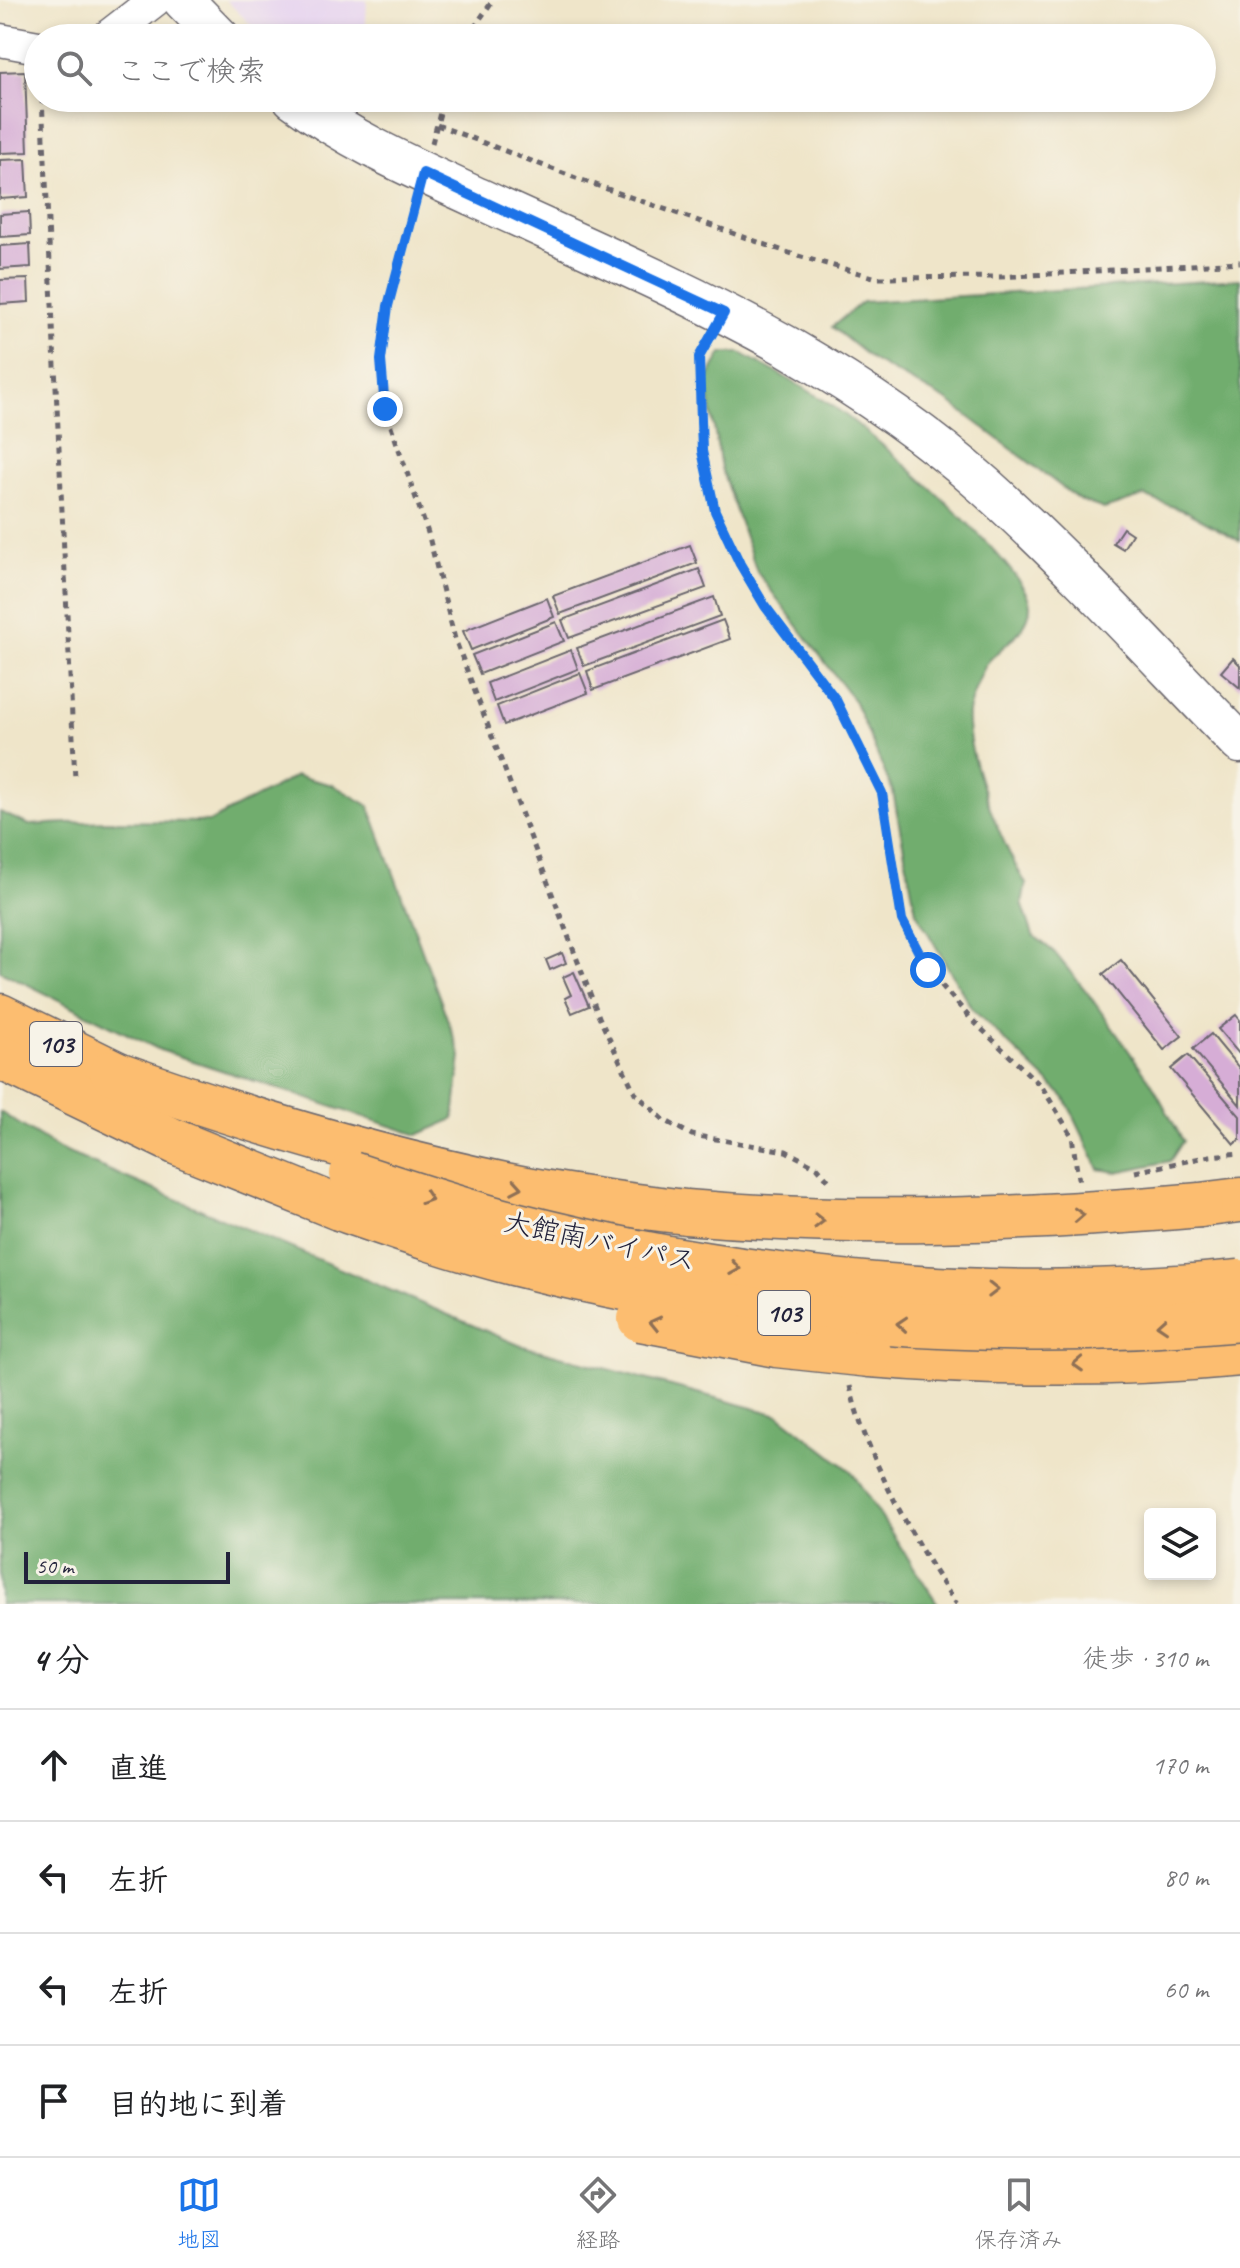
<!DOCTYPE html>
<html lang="ja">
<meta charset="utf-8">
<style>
:root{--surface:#fff;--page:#f2f2f2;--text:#202124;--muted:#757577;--line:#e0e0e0;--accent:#1a73e8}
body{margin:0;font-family:Caveat,"Klee One",sans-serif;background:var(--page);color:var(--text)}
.controls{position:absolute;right:24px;bottom:24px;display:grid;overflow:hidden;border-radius:8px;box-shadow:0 4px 12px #0003}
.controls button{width:72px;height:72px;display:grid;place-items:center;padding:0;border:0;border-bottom:2px solid var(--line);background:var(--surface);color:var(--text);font:40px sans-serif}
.scale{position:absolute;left:24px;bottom:20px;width:206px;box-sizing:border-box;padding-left:8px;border:4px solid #22223b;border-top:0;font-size:22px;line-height:28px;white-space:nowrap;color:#22223b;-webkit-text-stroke:6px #f7f3e8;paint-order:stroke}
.stop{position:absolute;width:24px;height:24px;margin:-18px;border:6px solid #1a73e8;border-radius:50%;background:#fff}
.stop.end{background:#1a73e8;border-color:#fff;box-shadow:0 2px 8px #0008}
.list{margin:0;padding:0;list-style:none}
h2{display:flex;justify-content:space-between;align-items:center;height:104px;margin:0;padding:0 32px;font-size:34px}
h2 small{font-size:26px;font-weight:400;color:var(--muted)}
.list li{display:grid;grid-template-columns:52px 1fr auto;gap:24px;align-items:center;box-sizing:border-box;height:112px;padding:0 32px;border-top:2px solid var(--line)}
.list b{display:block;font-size:30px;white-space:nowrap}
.list em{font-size:26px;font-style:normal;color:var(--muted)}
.icon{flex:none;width:44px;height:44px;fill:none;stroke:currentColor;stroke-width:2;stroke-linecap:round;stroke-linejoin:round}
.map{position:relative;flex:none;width:1240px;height:1604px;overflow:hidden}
.search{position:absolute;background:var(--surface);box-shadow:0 4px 12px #0003;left:24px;right:24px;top:24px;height:88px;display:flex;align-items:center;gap:20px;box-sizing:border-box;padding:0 28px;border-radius:44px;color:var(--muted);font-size:30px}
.sheet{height:552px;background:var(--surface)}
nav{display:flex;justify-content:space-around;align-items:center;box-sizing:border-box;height:112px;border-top:2px solid var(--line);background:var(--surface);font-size:22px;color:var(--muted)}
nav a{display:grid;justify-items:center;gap:4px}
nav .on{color:var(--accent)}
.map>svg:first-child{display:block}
</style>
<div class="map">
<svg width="1240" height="1604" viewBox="0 0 1240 1604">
<rect width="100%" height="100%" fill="#f7f3e8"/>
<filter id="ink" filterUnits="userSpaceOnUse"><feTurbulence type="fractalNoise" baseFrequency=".0125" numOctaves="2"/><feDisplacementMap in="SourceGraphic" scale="16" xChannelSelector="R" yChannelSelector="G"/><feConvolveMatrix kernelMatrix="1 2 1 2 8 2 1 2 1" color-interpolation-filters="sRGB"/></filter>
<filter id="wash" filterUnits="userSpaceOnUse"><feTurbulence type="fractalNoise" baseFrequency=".006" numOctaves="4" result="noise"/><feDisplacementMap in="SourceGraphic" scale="32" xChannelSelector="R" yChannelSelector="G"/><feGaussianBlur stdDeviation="1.8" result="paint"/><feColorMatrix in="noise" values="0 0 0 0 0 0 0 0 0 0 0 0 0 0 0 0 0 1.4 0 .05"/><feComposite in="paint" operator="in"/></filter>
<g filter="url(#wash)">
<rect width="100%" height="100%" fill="#efe5c9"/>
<polygon fill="#e6d3f0" points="226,0 367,0 365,38 264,38"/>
<g fill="#71ad6e" stroke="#4a6854" stroke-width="2">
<polygon points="1240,279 1240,541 1187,512 1144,496 1104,509 1079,500 948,401 874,361 832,327 862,302"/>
<path d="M722,353H741C774,372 810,389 841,412C876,437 1027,567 1030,605C1031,631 1001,645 988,662C982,670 969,703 968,713C965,757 1003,846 1026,884L1022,903L1033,935L1054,952L1087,992L1151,1082L1183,1141L1170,1161L1117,1172L1099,1169L1065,1098L972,1009L916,912L893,792L855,702L757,572L721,468L706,381Z"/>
<polygon points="296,776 333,785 369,806 461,1056 454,1119 418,1135 160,1050 0,971 0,812 29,825 105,821 209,822"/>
<polygon points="0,1112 59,1149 519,1345 779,1415 851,1471 938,1604 0,1604"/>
</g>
<g id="blocks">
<g fill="#d6add6">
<polygon points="25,71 28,152 0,153 0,72"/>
<polygon points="26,159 28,197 0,199 0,160"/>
<polygon points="29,212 30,235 0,237 0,214"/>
<polygon points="30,244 31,267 0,269 0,246"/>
<polygon points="28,279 29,302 0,304 0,280"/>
<polygon points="1123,528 1132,534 1123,549 1113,543"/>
<polygon points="690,545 697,563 560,614 553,596"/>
<polygon points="699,569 706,588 569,638 562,620"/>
<polygon points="714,597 720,616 584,666 577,648"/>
<polygon points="547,598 554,617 471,650 463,631"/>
<polygon points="723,620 730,639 593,690 587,671"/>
<polygon points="556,622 564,641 480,674 472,655"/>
<polygon points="571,650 578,669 494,702 487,683"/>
<polygon points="1233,658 1240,665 1240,688 1221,672"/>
<polygon points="580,673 588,693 504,725 497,706"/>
<polygon points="562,953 566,963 550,970 546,960"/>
<polygon points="1121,960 1182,1036 1164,1050 1103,974"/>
<polygon points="574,972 589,1006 572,1013 565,998 571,995 563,977"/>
<polygon points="1236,1015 1240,1020 1240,1055 1218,1029"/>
<polygon points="1211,1034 1240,1069 1240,1105 1193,1049"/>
<polygon points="1188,1055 1240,1116 1240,1139 1234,1144 1171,1069"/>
</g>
</g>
</g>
<g filter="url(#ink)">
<use href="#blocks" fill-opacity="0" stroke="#6a666d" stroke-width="2"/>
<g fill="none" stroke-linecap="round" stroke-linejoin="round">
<defs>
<g id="minor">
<polyline points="106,38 155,0"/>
<polyline points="0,40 38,47"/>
</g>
<g id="tertiary">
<polyline points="183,0 220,38"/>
<path d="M293,98C349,140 415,169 478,198C582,246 688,291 788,347C857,387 926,433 985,486C1075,567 1156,657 1240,743"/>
</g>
<g id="trunk">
<polyline points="0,1016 138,1084"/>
<polyline points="0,1057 178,1143 339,1208"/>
<path d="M112,1072C240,1118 372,1157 505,1185C565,1197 625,1205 686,1212"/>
<polyline points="1200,1205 1240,1200"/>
<path d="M870,1355C995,1365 1115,1366 1240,1354"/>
</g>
</defs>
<use href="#minor" stroke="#6a666d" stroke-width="35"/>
<use href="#tertiary" stroke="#6a666d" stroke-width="43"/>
<use href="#trunk" stroke="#6a666d" stroke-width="47"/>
<g stroke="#6a666d" stroke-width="5" stroke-dasharray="6 6" stroke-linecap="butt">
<polyline points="467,38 493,0"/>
<polyline points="42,98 75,779"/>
<polyline points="437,125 576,178 798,256 877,278 999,277 1240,262"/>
<polyline points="432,143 444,98"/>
<polyline points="414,203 388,306 381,360 385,409 428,533 455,639 599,1017 635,1093 664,1120 692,1135 786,1151 817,1167 831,1183"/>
<polyline points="708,341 699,357 702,451 715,511 740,564 765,606 836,700 882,793 902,920 928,970 971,1019 1042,1087 1072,1136 1078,1178 1082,1178"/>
<polyline points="1135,1172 1210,1156 1240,1153"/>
<path d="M850,1386C863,1450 918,1551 957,1604"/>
</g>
<use href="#minor" stroke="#fff" stroke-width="32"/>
<use href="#tertiary" stroke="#fff" stroke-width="40"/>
<use href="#trunk" stroke="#fcbd6f" stroke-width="44"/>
<defs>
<g id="trunk-bridge">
<path d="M352,1174C406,1192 460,1210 514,1224C749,1285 999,1306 1240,1282"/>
<path d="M339,1208C397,1228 454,1248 513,1263C749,1323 997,1342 1240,1319"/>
<path d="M686,1212C858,1227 1029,1220 1200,1205"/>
<polyline points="640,1319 776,1345 870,1355"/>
</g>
</defs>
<use href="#trunk-bridge" stroke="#6a666d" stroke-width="47" stroke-linecap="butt"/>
<use href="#trunk-bridge" stroke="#fcbd6f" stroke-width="44"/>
</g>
<defs><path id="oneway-chevron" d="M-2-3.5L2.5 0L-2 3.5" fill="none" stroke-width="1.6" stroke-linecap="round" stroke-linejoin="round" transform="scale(2)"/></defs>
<g stroke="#8f7055">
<use href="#oneway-chevron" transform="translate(517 1187) rotate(10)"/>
<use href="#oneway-chevron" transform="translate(427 1198) rotate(18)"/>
<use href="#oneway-chevron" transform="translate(1079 1215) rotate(-3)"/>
<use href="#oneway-chevron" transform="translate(819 1221) rotate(1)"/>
<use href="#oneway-chevron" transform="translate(735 1268) rotate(9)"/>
<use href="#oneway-chevron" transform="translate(993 1290) rotate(1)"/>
<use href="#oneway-chevron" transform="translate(655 1323) rotate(-167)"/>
<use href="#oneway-chevron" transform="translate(902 1324) rotate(-176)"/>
<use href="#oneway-chevron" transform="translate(1162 1325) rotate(176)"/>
<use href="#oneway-chevron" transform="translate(1078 1364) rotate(178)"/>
</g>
</g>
<g fill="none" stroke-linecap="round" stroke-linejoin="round" filter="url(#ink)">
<polyline stroke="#1a73e8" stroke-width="10" points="385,409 381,360 388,306 423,173 724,313 699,357 702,451 715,511 740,564 765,606 836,700 882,793 902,920 928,970"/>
</g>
<g text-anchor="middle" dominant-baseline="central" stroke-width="6" stroke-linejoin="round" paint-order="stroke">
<g fill="#f7f3e8" stroke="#62616f" stroke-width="2">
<rect x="30" y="1022" width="52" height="44" rx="6"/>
<rect x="758" y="1291" width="52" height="44" rx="6"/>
</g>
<g font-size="26" font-weight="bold" fill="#22223b">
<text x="56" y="1044">103</text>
<text x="784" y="1313">103</text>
</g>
<g font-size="28" fill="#22223b" stroke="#f7f3e8">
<text transform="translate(600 1241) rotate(12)">大館南バイパス</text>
</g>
</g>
</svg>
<div class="controls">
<button><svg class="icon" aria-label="layers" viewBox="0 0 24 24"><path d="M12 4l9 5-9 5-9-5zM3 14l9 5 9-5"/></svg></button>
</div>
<div class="scale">50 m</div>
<div class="stop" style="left:928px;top:970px"></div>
<div class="stop end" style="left:385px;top:409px"></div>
<div class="search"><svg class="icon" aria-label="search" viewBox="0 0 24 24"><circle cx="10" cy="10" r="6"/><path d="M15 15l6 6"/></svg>ここで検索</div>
</div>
<section class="sheet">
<h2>4 分<small>徒歩 · 310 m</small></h2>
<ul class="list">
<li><svg class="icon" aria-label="ahead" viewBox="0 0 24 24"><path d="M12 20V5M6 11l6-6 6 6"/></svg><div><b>直進</b></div><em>170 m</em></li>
<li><svg class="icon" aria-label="left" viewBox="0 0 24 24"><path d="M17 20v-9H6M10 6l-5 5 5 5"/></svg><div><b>左折</b></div><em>80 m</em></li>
<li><svg class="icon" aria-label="left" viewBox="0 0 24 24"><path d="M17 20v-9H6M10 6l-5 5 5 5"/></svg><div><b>左折</b></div><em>60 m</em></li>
<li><svg class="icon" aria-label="arrive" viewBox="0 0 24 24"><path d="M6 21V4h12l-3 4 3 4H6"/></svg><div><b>目的地に到着</b></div></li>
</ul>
</section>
<nav>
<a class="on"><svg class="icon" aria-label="map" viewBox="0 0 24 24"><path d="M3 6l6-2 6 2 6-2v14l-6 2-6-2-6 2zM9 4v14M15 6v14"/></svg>地図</a>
<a><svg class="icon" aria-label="directions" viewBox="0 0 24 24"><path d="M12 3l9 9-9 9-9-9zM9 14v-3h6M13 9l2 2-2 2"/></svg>経路</a>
<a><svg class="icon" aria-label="saved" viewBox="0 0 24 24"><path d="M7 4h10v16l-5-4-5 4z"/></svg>保存済み</a>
</nav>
